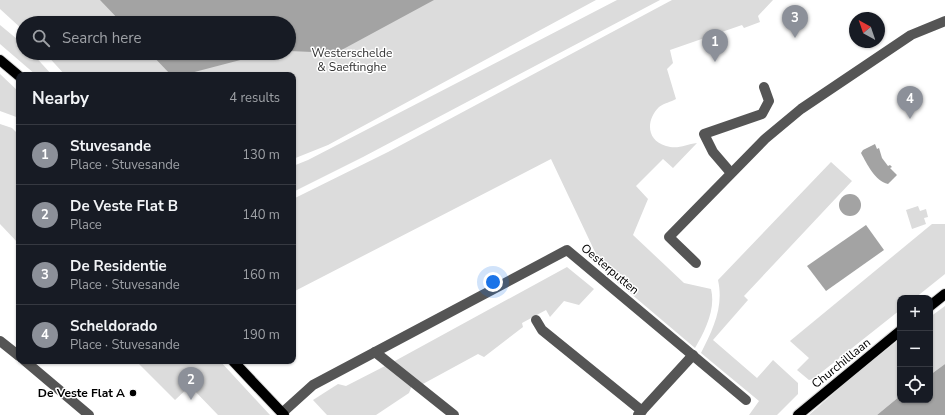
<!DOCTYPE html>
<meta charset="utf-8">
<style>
:root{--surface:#171b24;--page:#242831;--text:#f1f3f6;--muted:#9ea1a6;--line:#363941;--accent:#8c9099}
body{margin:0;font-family:"Nunito Sans",sans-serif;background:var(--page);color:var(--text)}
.controls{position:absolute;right:12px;bottom:12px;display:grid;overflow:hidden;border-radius:8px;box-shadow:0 1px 3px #0004}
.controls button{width:36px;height:36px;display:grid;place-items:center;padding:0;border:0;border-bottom:1px solid var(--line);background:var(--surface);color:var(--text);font:20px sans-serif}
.compass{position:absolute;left:849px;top:12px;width:36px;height:36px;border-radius:50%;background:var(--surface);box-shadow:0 1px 3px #0004;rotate:320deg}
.you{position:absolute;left:493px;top:282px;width:14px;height:14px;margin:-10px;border:3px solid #fff;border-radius:50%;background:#1a73e8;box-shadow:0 0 0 6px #1a73e833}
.badge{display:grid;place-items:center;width:26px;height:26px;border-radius:50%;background:var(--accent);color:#fff;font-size:13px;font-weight:700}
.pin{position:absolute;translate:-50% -33px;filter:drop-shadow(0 1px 2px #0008)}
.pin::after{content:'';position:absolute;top:21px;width:14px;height:12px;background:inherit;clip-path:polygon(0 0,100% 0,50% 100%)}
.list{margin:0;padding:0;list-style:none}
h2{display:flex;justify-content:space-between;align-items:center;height:52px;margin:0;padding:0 16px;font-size:17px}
h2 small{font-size:13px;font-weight:400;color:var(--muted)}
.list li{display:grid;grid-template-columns:26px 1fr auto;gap:12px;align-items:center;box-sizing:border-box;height:60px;padding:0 16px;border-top:1px solid var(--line)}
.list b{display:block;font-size:15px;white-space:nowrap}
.list p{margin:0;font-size:13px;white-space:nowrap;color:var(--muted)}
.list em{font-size:13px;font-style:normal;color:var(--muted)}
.icon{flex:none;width:22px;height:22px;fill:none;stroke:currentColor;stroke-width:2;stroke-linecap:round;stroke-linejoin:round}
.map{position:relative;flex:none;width:945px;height:415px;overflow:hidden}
.search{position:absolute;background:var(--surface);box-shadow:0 1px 3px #0004;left:16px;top:16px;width:280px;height:44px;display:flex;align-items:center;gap:10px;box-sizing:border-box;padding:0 14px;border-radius:22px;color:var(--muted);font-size:15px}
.panel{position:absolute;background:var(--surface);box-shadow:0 1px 3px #0004;left:16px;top:72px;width:280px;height:292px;border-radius:8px}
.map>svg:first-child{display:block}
</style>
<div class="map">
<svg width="945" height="415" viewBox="0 0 945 415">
<rect width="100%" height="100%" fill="#fff"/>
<g fill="#dcdcdc">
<polygon points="0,0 596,0 328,145 293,159 293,75 65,75 45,53 289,53 289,23 23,23 23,30 0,9"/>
<polygon points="617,0 660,0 363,157 293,192 293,166 308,160"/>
<path d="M672,0H773L758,16L760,22L744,28L742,25L670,50L673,63L667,69L676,99C671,102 664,103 659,107C646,120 646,140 666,146C678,150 686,144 697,143L673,168L663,159L636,186L648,199L633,235L684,283L711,289C716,309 705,331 695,348L604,271L551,159L293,292V199L388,152Z"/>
<polygon points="0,25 23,44 23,53 32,53 52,75 36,75 0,44"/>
<polygon points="0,74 19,92 19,118 0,111"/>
<polygon points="0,124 12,128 19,135 19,244 0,224"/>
<path d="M831,162L852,181L744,296L748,300L713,340L757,378L773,360L798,383V394L777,415H749L759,401L701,353C713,329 724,307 718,280Z"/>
<polygon points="918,206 920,211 926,209 928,217 924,218 926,224 912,229 906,210"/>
<polygon points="932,224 945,224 945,274 915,298 900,298 900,310 813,379 809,380 797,370 809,358 790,341"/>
<polygon points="567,267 594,289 579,305 564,301 550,317 546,310 522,323 523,327 484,357 478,354 421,385 393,362"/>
<polygon points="945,306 945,364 930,375 930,317"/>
<polygon points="900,339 900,396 877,415 809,415 851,378"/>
<polygon points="136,361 220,361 270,415 218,415 190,386 175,400"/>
<polygon points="387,365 411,384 411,388 409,393 376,415 327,415 313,400 338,384 346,386"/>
</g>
<g fill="#a3a3a3">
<polygon points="100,0 434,0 336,53 289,51 289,23 122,23"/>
<polygon points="150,53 278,53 248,58 183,75 171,75"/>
<path d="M875,144L877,149L879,148L882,158L888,166L890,165L892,167L890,168L897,175L888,184C875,181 867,164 861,153L863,150Z"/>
<circle cx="850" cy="205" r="11"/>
<polygon points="866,225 884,250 826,291 807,266"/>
<polygon points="945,364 945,415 877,415 900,396 900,400 930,400 930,375"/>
</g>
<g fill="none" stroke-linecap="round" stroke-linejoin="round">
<defs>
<g id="major">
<polyline points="0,60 19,76"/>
<polyline points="930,306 945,294"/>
<polyline points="233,361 284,415"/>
<polyline points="798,415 900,331"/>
</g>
</defs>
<use href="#major" stroke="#dbdbdb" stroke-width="12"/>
<g stroke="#555" stroke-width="10">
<polyline points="731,173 713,152 704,134 762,114 769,101 764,87"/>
<polyline points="696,263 669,237 765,139 801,109 911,35 945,21"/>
<polyline points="536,320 542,330 642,411"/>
<polyline points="0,341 19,356"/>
<polyline points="375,352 454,415"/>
<polyline points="25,361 89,415"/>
<polyline points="282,413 313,385 567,250 746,400"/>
<polyline points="638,415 693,355"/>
</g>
<use href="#major" stroke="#000" stroke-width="10"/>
</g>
<circle fill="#000" stroke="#fff" stroke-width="1.5" cx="133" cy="393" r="4"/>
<g text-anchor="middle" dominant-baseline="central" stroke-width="3" stroke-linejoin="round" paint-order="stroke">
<g font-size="12" fill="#333" stroke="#fff">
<text x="352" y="53">Westerschelde<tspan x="352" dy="14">&amp; Saeftinghe</tspan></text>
</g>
<g font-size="12" fill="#000" stroke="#fff">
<text transform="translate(610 269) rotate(40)">Oesterputten</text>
<text transform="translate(841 363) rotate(-39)">Churchilllaan</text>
</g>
<g font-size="12" font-weight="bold" fill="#000" stroke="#fff" text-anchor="end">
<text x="125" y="393">De Veste Flat A</text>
</g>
</g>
</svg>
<div class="controls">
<button>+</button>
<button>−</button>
<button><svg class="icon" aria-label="locate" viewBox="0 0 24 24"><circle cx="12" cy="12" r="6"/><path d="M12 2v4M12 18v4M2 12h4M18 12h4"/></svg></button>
</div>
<svg class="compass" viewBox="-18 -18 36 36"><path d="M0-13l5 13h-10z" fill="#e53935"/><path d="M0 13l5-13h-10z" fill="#9ea1a6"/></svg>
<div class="you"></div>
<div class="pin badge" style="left:715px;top:62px">1</div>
<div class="pin badge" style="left:191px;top:400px">2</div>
<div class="pin badge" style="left:795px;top:38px">3</div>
<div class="pin badge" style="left:910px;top:119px">4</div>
<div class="search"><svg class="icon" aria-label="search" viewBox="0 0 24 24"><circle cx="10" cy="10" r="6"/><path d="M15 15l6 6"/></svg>Search here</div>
<section class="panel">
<h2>Nearby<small>4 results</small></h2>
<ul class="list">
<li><span class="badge">1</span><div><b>Stuvesande</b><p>Place · Stuvesande</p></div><em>130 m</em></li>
<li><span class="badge">2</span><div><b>De Veste Flat B</b><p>Place</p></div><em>140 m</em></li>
<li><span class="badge">3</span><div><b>De Residentie</b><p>Place · Stuvesande</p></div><em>160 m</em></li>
<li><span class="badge">4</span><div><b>Scheldorado</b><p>Place · Stuvesande</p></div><em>190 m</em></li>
</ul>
</section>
</div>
